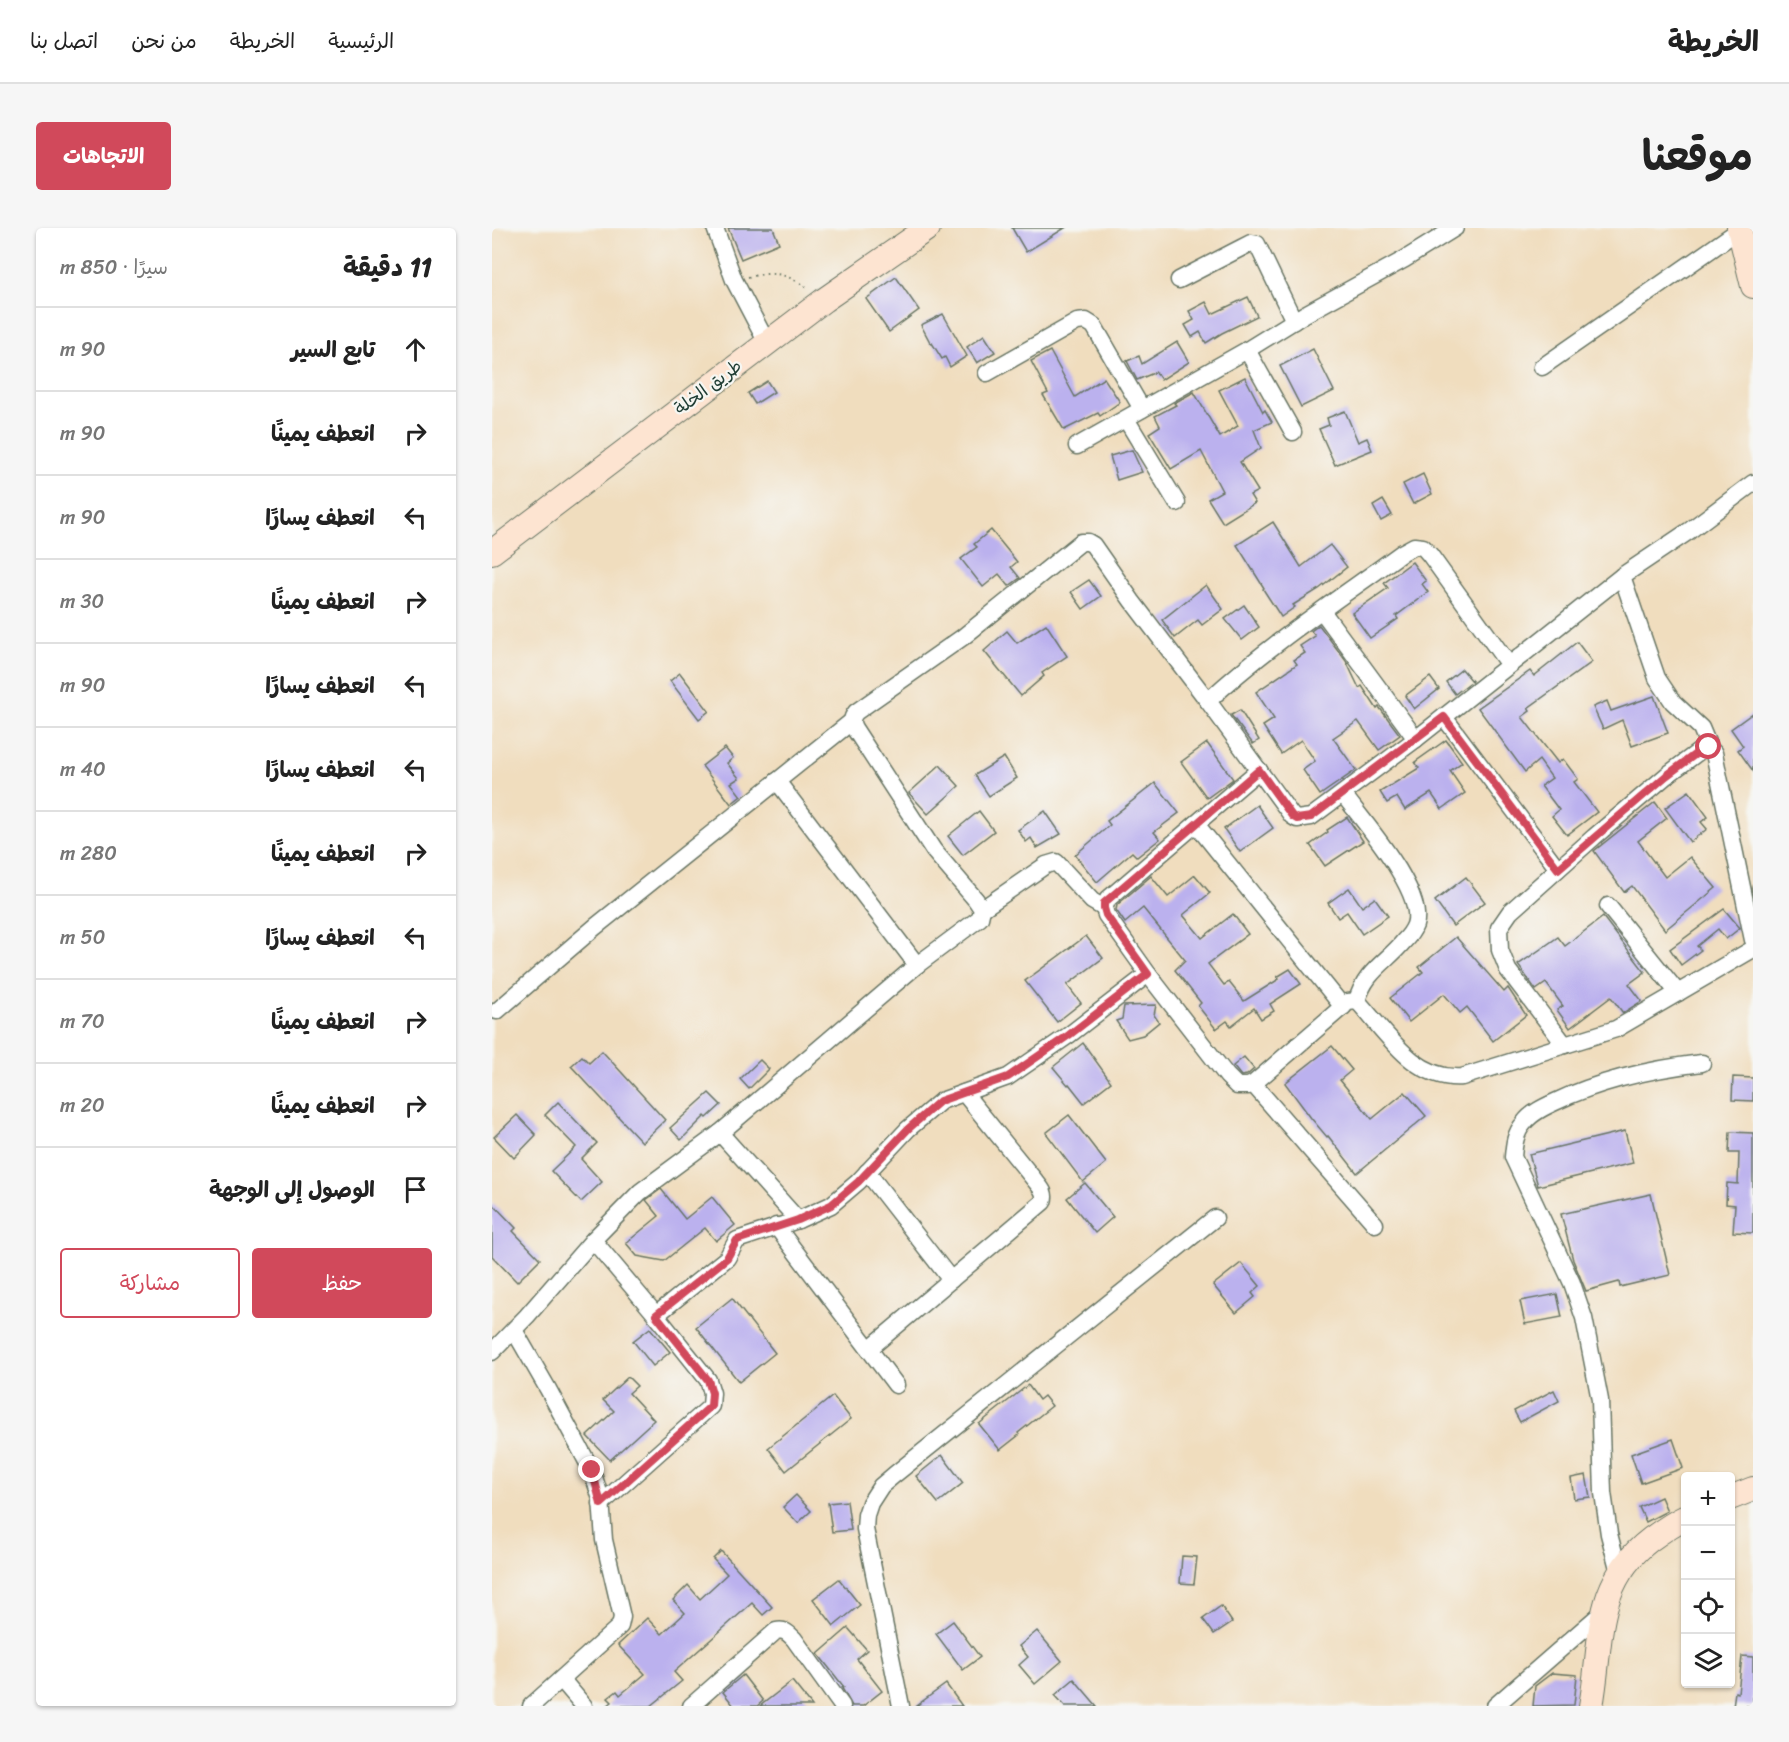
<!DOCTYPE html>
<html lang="ar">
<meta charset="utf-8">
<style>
:root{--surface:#fff;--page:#f6f6f6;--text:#222;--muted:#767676;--line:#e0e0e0;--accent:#d1495b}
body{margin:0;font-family:Sriracha,"Playpen Sans Arabic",sans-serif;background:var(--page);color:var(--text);direction:rtl}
.controls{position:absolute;right:18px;bottom:18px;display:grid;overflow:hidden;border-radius:6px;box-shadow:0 2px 4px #0004}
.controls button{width:54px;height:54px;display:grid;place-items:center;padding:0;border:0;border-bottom:2px solid var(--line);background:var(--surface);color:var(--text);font:30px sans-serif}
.stop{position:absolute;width:18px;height:18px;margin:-14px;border:4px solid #d1495b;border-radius:50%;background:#fff}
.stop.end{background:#d1495b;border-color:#fff;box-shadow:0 2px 6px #0008}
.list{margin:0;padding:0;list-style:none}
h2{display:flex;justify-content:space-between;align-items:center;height:78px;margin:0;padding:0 24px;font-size:26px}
h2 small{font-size:20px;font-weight:400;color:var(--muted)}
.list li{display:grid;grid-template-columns:39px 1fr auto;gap:18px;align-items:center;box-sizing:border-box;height:84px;padding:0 24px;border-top:2px solid var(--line)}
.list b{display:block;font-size:22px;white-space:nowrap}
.list em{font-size:20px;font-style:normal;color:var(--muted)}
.actions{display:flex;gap:12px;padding:18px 24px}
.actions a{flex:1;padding:14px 0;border:2px solid var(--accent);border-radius:6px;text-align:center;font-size:21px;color:var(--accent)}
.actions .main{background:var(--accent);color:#fff}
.icon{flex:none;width:33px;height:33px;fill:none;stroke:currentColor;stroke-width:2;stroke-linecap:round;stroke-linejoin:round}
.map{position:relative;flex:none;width:1261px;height:1478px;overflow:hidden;direction:ltr;border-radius:6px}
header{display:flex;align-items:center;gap:36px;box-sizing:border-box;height:84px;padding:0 30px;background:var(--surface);border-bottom:2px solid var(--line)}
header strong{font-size:28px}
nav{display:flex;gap:33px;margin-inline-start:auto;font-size:21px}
.intro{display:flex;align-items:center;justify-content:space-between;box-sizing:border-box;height:144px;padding:0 36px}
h1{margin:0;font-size:42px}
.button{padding:15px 27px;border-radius:6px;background:var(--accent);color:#fff;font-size:21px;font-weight:700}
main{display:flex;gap:36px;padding:0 36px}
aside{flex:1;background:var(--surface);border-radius:6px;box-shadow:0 2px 4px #0004}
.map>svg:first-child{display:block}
</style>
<header>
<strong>الخريطة</strong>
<nav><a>الرئيسية</a><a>الخريطة</a><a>من نحن</a><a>اتصل بنا</a></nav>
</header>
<div class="intro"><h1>موقعنا</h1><a class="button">الاتجاهات</a></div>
<main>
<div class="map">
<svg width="1261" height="1478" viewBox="0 0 1261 1478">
<rect width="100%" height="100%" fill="#f6f6f2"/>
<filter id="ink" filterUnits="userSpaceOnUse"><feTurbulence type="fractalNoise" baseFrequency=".0167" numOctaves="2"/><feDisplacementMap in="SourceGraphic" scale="12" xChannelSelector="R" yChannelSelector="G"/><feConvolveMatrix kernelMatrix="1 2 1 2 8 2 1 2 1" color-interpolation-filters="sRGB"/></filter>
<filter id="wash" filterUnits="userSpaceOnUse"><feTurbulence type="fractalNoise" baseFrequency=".008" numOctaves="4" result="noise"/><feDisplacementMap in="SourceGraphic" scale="24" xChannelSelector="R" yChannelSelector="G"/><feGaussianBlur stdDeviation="1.35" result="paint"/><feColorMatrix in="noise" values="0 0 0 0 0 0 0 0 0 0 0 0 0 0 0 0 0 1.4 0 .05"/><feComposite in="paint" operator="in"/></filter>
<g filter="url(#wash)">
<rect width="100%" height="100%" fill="#f0ddbe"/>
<g id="blocks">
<g fill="#bbb1ee">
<polygon points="236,0 281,0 287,15 249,31"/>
<polygon points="520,0 573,0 534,24"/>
<polygon points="404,49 427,82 397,104 374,71"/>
<polygon points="756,69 765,88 730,105 714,115 708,104 700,109 693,97 702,92 697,83 714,74 720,86"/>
<polygon points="451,86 475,128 458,139 453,129 450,131 440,115 439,116 429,97"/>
<polygon points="492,107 503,124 485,135 475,119"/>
<polygon points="685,114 697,134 669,152 664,144 645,152 635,133 647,128 650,136"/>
<polygon points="821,121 842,163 809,179 788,138"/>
<polygon points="558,123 583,169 612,150 628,174 608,188 606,185 572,202 551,167 556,165 539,133"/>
<polygon points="753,149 771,184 773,182 780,194 762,202 769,220 748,234 766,263 758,267 763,275 731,295 716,271 730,263 709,223 679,241 657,205 668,198 663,188 684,177 682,175 702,164 728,209 746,198 727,162"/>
<polygon points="275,153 282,164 263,176 256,165"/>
<polygon points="853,183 866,214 875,210 880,222 843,237 827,201 837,197 835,190"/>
<polygon points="640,222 650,244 625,252 618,228"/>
<polygon points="931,246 940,266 921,276 911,256"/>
<polygon points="891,272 900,287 889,293 881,278"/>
<polygon points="781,294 809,339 838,317 855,339 827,361 801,377 803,379 789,389 771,361 772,360 745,317"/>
<polygon points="499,302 525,334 519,339 528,350 517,358 507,346 491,359 469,331 485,319 482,316"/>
<polygon points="920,334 934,353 930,356 936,364 904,388 906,391 878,410 860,385 896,360 892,355"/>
<polygon points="597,352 609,368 591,381 579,364"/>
<polygon points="714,357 731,381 710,397 706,392 683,410 670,392"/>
<polygon points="752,377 767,399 750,412 733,391"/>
<polygon points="554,396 575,428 550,445 552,448 529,468 492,423 515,403 525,415"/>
<polygon points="827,397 854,433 867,460 870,458 885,481 887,479 908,507 887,522 866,493 841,510 864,542 828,567 811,542 823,533 809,512 789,526 771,498 782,491 764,464 805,436 802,432 813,425 808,418 823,408 819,403"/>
<polygon points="1085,414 1100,434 1036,480 1038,483 1030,489 1066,535 1071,531 1086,551 1082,554 1105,584 1075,607 1060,588 1067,582 1049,558 1060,550 1047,532 1033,544 986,480 1038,443 1042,448"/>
<polygon points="970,441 980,453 963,466 954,454"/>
<polygon points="188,445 217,483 207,491 178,453"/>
<polygon points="938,449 947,461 922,481 913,468"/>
<polygon points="1162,468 1176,505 1140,518 1130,492 1111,501 1101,479 1115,473 1119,483"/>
<polygon points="748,482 767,512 761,516 739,487"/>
<polygon points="1261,485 1261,543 1246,522 1251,518 1239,501"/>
<polygon points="954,512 970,534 958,543 973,565 950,581 939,565 913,582 905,569 895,575 888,564 927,540 923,534"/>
<polygon points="715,515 741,551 715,570 689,534"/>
<polygon points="233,520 241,530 235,535 247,550 239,555 249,568 239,576 210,538"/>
<polygon points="512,529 525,550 497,568 483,547"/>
<polygon points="448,537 467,558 436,586 417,565"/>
<polygon points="663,555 687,585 662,604 668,611 645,629 640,624 605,654 583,627 618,597 615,593"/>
<polygon points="1197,563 1216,589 1209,594 1215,601 1198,614 1173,580"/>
<polygon points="1163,574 1175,590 1146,613 1173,649 1198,629 1224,660 1173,702 1140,658 1132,664 1102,623"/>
<polygon points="765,577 781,600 748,624 732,601"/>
<polygon points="487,583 502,603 471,627 456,608"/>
<polygon points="553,583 569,606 545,620 539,610 534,614 526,602"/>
<polygon points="855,589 871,613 833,638 818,617 836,604 835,602"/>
<polygon points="703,647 718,665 691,687 710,710 741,686 756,706 716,736 732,757 737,754 752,773 787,751 785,749 798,741 809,756 778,776 782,783 769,791 762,780 739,798 735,793 724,801 706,778 709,775 683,742 693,732 651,680 633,695 624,682 625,677 659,648 676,669"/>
<polygon points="974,649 993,674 961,698 943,673"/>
<polygon points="857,660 870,679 883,670 896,688 870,706 855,684 846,690 836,675"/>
<polygon points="1232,681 1248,700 1234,711 1226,701 1205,718 1209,722 1189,737 1178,721"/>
<polygon points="1111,689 1153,744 1137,756 1150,773 1131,785 1119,769 1078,800 1065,782 1071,778 1054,755 1044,762 1026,737 1066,709 1073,718"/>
<polygon points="594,708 611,730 575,757 589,775 565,794 533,753"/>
<polygon points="964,709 1012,764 1016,760 1034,787 1001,813 975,779 968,785 952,766 917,794 898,770 931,744 927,739"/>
<polygon points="664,777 662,787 667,794 651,807 636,811 624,793 630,791 632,778"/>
<polygon points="591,815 619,854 592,875 577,856 576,857 561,839"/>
<polygon points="840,818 860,842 848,852 880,891 913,864 934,888 865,945 836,908 835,909 819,890 793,855"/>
<polygon points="110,823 173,892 150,914 79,838 90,828 97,835"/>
<polygon points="752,829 762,841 755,847 749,848 741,838"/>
<polygon points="268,832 277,841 257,861 248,851"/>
<polygon points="1241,849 1261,850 1261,873 1240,872"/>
<polygon points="217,865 229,877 215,890 213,888 189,912 178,900"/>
<polygon points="66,874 105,915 89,931 110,954 89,974 59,943 84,919 53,887"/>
<polygon points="25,887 44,907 22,930 2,909"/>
<polygon points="577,887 614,935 591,954 554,905"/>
<polygon points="1133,903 1141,935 1046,958 1037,926"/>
<polygon points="1238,904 1261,905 1261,1005 1241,1004 1243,977 1234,976 1235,955 1246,956 1247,925 1237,925"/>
<polygon points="593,955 621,989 603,1005 575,970"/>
<polygon points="169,961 193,991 220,969 243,997 224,1013 213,1000 172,1033 145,1028 134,1015 167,988 154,972"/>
<polygon points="1159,966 1178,1047 1128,1059 1127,1054 1094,1063 1081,1032 1069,986"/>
<polygon points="0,975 24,1000 21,1003 48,1031 25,1054 0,1028"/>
<polygon points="749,1035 768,1058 760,1065 763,1069 744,1085 721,1057"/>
<polygon points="1065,1066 1070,1089 1033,1096 1028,1073"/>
<polygon points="240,1070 283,1125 247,1154 204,1099"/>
<polygon points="158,1100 178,1124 161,1138 141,1113"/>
<polygon points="136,1149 145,1158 137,1165 162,1192 118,1232 95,1208 122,1183 111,1172"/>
<polygon points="536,1157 547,1172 552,1168 560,1178 526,1205 527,1207 508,1222 487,1196"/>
<polygon points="1062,1162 1067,1173 1028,1194 1022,1183"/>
<polygon points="341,1168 359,1191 294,1243 276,1220"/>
<polygon points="1181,1211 1191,1240 1149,1255 1139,1226"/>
<polygon points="450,1227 471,1255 446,1275 424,1248"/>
<polygon points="1094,1247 1098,1269 1082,1271 1079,1250"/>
<polygon points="304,1267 319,1283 306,1295 291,1279"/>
<polygon points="1169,1269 1175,1283 1154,1294 1147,1279"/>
<polygon points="355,1273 359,1302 340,1304 336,1275"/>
<polygon points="229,1323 280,1379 271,1387 260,1375 182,1444 190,1453 159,1478 115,1478 120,1474 116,1470 125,1463 128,1467 153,1446 126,1417 155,1390 170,1406 193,1385 181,1372 196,1357 208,1371 235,1346 221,1331"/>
<polygon points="690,1328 705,1329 702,1356 688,1355"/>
<polygon points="347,1351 368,1377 342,1398 321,1371"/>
<polygon points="729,1378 740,1394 722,1406 711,1391"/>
<polygon points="461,1393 488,1429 471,1442 444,1406"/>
<polygon points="356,1400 375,1422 365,1431 390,1463 371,1478 360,1478 350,1460 352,1459 326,1426"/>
<polygon points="545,1403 570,1433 543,1456 527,1437 536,1429 527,1418"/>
<polygon points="1250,1428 1261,1429 1261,1478 1241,1478 1243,1464 1246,1465"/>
<polygon points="1060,1445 1085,1447 1082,1477 1041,1478 1043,1458"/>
<polygon points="251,1447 271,1473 265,1478 242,1478 231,1464"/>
<polygon points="582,1451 605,1478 573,1478 563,1467"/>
<polygon points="300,1453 320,1478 268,1478"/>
<polygon points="454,1456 470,1478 424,1478"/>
</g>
</g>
</g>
<g filter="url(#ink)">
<use href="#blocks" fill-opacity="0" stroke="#687564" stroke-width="1.5"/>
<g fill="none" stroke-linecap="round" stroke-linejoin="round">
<defs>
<g id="street">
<polyline points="223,0 242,52 275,115"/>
<polyline points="687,52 749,20 759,15 765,16 802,93"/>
<polyline points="755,122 801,204"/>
<polyline points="1050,139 1247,2"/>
<polyline points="495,145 585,94 594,93 602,98 650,181"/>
<polyline points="634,191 685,275"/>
<polyline points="585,218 755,122 813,86 913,31 963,0"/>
<polyline points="1130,348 1165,450 1181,474 1209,500 1217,519"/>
<polyline points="830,383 924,511"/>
<path d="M1017,437L938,327L931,319L922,318L911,324C845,372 775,418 716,473L800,588L805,591L819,589L924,511L1130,348L1197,303L1261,255"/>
<polyline points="952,489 1066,641"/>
<path d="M767,542L616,671L612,680L614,687L656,746L735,848L745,858H756L761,856L856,774L865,773L868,776C895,806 924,853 970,849L1124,801L1261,721"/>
<polyline points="285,553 425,737"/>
<path d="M851,566C870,592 934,664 923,697C921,702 916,709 912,713C894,735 873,743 865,773"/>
<polyline points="704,596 851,779"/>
<polyline points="1116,678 1186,765"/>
<polyline points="490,681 554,637 564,634 600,673 612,680"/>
<polyline points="5,783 103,699 359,494"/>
<polyline points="1073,817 1016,742 1008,722 1007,700 1018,684 1102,609 1174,548 1209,522 1217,519 1222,525 1261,712"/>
<polyline points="761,856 883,996"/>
<polyline points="228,905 306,992"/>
<polyline points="375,944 459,1052"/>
<polyline points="284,998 404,1157"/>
<polyline points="101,1012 164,1087 235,1030 245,1012 306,992 339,977 366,954 416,901 449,873 516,849 577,807 656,746"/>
<polyline points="22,1102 56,1161 100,1243 109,1271 112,1312 130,1389 128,1398 39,1478"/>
<path d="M377,1121L551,974C554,966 550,961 545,955L472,865"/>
<path d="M0,1124L35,1088L101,1012L148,964L228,905L425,737L488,690L490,681L484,672L442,623L362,500C359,494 359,490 364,484L471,409L589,314H596L601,317L640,373L716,473"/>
<polyline points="109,1276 219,1178 220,1165 216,1152 164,1087"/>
<path d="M1127,1344L1117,1306L1111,1265L1108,1172L1092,1090L1080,1055L1021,929C1022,917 1023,905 1032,895C1039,885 1052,879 1063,874C1109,852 1159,841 1210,835"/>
<polyline points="70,1452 92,1478"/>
<path d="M199,1478L284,1403C293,1401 296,1405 302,1411L350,1478"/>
<polyline points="409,1478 373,1301 374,1287 378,1275 389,1258 402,1247 723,990"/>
<polyline points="1003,1478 1111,1384"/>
</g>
<g id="secondary">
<polyline points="1247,0 1261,58"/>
<polyline points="0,324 332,72 436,0"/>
<polyline points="1238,1270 1261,1261"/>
<path d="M1099,1478C1111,1414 1100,1356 1159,1311C1170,1303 1181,1295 1194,1289"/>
</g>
</defs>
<use href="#street" stroke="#687564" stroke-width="19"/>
<use href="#secondary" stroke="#687564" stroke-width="26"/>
<path stroke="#687564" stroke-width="2" stroke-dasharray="1.5 4.5" stroke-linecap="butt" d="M256,49C282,43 294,45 315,60"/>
<use href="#street" stroke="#fff" stroke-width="16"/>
<use href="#secondary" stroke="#fde4d1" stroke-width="24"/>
</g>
</g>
<g fill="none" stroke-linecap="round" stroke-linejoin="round" filter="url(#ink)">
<polyline stroke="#d1495b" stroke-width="8" points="100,1242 109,1276 219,1178 220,1165 216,1152 164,1087 235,1030 245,1012 306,992 339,977 366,954 416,901 448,873 516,849 577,807 656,746 614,687 612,680 612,675 767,542 800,588 805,591 819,589 952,489 1066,641 1174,548 1209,522 1217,519"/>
</g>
<g text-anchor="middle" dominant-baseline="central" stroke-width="4.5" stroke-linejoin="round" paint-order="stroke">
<g font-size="18" fill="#1f3d34" stroke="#f6f6f2">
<text transform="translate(216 159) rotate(-37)">طريق الخلة</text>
</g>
</g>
</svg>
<div class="controls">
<button>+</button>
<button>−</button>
<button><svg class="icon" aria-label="locate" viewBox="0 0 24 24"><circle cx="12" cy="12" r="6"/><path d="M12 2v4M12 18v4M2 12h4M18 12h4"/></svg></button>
<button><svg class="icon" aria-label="layers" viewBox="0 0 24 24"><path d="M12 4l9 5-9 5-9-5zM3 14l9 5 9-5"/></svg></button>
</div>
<div class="stop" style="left:1217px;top:519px"></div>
<div class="stop end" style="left:100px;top:1242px"></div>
</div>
<aside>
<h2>11 دقيقة<small>سيرًا · 850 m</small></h2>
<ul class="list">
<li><svg class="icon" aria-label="ahead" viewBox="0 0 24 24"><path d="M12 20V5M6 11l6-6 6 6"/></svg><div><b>تابع السير</b></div><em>90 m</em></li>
<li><svg class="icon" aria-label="right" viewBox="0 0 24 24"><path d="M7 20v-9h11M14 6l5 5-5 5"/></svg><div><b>انعطف يمينًا</b></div><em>90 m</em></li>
<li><svg class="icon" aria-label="left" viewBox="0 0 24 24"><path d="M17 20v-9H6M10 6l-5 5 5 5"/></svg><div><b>انعطف يسارًا</b></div><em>90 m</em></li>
<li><svg class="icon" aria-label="right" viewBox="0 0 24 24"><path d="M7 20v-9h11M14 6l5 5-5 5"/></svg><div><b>انعطف يمينًا</b></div><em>30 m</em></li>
<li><svg class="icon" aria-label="left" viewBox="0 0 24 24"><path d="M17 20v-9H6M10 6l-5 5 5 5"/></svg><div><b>انعطف يسارًا</b></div><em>90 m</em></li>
<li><svg class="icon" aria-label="left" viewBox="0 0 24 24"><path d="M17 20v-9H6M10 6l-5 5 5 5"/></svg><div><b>انعطف يسارًا</b></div><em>40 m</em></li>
<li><svg class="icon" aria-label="right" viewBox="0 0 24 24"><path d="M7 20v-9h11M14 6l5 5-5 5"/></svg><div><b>انعطف يمينًا</b></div><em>280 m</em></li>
<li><svg class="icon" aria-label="left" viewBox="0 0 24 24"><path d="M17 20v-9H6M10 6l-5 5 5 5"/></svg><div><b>انعطف يسارًا</b></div><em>50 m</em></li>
<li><svg class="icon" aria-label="right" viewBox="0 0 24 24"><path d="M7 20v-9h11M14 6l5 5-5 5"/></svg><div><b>انعطف يمينًا</b></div><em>70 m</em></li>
<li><svg class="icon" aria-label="right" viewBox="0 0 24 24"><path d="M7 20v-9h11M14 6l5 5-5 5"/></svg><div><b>انعطف يمينًا</b></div><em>20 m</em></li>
<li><svg class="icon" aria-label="arrive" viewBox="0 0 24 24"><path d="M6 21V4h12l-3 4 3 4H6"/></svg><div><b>الوصول إلى الوجهة</b></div></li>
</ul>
<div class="actions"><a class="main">حفظ</a><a>مشاركة</a></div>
</aside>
</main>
